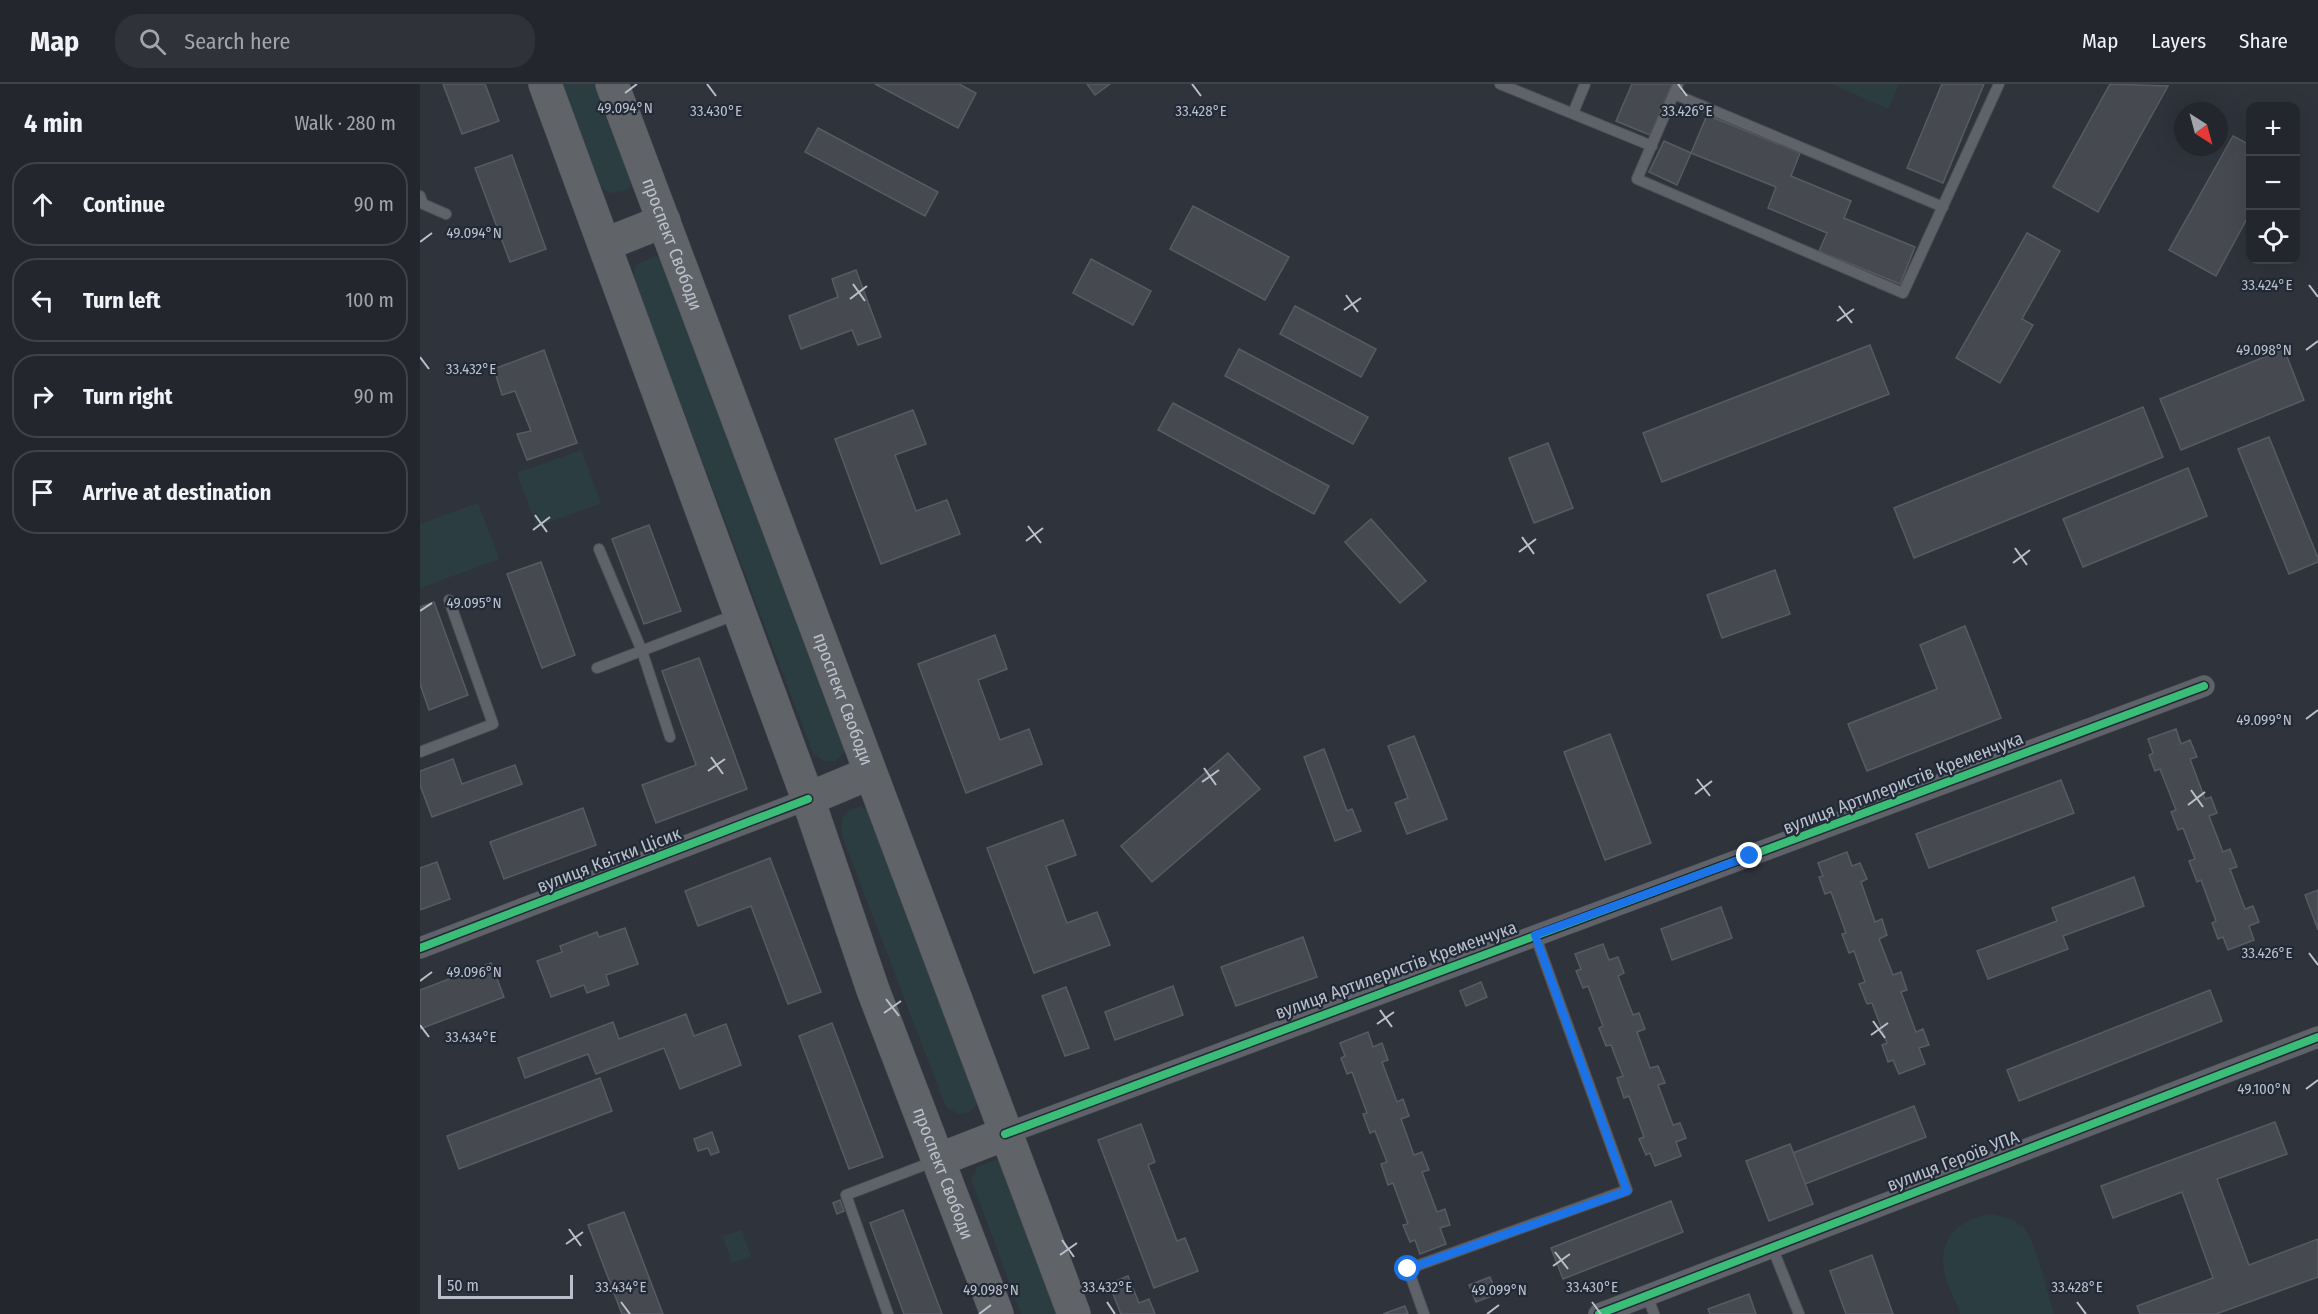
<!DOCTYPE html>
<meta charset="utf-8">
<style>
:root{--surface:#23262d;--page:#2f3239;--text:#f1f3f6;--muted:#a3a5aa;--line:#404349}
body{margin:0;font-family:"Fira Sans Condensed",sans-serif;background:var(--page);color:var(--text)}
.controls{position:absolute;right:18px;top:18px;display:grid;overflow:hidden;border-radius:12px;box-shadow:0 6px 24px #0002}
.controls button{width:54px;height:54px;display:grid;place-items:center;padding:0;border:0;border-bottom:2px solid var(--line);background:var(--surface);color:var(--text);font:30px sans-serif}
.compass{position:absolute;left:1754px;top:18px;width:54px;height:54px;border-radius:50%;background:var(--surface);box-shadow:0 6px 24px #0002;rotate:144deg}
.scale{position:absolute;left:18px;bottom:15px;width:135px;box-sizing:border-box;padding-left:6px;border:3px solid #bac0cb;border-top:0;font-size:16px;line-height:21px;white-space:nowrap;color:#bac0cb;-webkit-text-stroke:4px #222a37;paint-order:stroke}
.stop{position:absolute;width:18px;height:18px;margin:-14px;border:4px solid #1a73e8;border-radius:50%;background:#fff}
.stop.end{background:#1a73e8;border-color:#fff;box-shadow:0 2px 6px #0008}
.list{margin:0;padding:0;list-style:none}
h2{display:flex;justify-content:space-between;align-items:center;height:78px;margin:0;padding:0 24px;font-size:26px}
h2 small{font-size:20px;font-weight:400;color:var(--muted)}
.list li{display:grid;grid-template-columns:39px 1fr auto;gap:18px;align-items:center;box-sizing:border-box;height:84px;margin:0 12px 12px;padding:0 12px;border:2px solid var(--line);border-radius:24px}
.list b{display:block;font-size:22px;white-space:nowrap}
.list em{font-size:20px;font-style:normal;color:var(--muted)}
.icon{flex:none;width:33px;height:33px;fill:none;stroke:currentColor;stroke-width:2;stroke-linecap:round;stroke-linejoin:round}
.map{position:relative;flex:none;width:1898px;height:1230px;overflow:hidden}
header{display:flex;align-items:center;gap:36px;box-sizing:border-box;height:84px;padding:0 30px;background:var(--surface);border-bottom:2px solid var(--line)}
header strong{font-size:28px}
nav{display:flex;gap:33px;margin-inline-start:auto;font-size:21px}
.search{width:420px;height:54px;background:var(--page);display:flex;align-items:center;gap:15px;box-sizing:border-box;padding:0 21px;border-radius:24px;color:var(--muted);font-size:22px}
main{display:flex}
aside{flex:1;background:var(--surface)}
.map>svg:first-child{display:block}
</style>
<header>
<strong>Map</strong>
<div class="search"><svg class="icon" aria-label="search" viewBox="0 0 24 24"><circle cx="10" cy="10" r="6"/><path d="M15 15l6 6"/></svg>Search here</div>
<nav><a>Map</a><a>Layers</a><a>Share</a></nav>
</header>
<main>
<aside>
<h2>4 min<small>Walk · 280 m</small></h2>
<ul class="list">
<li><svg class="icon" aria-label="ahead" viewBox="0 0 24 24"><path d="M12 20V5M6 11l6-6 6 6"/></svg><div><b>Continue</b></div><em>90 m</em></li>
<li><svg class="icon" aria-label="left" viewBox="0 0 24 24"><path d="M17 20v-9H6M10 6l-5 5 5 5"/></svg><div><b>Turn left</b></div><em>100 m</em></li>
<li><svg class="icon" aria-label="right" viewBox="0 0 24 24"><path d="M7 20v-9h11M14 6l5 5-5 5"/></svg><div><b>Turn right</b></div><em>90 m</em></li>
<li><svg class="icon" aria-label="arrive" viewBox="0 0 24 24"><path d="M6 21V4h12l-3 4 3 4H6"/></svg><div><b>Arrive at destination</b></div></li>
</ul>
</aside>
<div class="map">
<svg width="1898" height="1230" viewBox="0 0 1898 1230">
<rect width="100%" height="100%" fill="#2f333c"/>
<g fill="#2c3d42">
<polygon points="142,0 181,0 214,97 205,107 189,109 181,102"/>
<polygon points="1412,0 1479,0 1468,25"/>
<polygon points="235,172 241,175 426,667 415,677 403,677 393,669 213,193 215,182"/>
<polygon points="161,366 181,419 117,443 97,389"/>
<polygon points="58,419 79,475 0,504 0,440"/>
<path d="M440,723L450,726L558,1020L549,1028L539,1030L526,1023L423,754C419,739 422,725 440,723Z"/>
<polygon points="579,1075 640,1230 601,1230 551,1094 558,1083"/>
<path d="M1569,1130C1583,1132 1598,1136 1607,1148C1616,1162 1628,1211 1634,1230H1540C1535,1214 1522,1192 1523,1176C1523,1149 1546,1134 1569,1130Z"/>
<polygon points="322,1146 331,1173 312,1179 303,1152"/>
</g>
<g fill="#464950" stroke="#575b63" stroke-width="1.5">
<polygon points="23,0 65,0 79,37 42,50"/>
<polygon points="455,0 539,0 556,9 538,44"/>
<polygon points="667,0 690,0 675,11"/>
<polygon points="1212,0 1252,0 1230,51 1196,37"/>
<polygon points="1522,0 1564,0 1523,99 1487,84"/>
<polygon points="1690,0 1748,2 1678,128 1633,103"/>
<polygon points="1287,31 1380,69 1371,92 1431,117 1424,134 1495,163 1480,200 1399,167 1407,149 1348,124 1356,103 1271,69"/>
<polygon points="398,44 518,108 505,132 385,68"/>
<polygon points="1813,52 1830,61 1830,129 1796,192 1749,166"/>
<polygon points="1244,57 1271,69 1257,101 1229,88"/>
<polygon points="92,71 126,165 90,178 55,84"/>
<polygon points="773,122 869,173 845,216 750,165"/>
<polygon points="1607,149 1640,167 1602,235 1613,241 1580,299 1536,274"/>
<polygon points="671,175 731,207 713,241 653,209"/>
<polygon points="436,186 461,253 438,261 432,246 381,265 369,232 418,213 412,195"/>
<polygon points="875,222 956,265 941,293 860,250"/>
<polygon points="1450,261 1469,310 1242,398 1223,349"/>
<polygon points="819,265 948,333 933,360 805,292"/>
<polygon points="1864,265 1884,316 1761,366 1740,315"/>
<polygon points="124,266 157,359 107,376 97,350 111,347 95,307 82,311 74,285"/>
<polygon points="753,319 909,402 894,430 738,346"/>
<polygon points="1723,323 1743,373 1494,474 1474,424"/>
<polygon points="493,326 506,360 475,371 496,427 527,416 540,450 461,480 415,355"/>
<polygon points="1849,353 1898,474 1898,478 1869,490 1818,365"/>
<polygon points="1128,359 1153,424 1114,439 1089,374"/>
<polygon points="1768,384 1787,432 1663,483 1643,435"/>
<polygon points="951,435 1006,497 980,519 925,458"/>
<polygon points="229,441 261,527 224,540 192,455"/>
<polygon points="121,478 155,571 122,584 87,490"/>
<polygon points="1355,486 1370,530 1302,554 1287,511"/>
<polygon points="14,518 48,611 9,626 0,600 0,523"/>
<polygon points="1545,542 1581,634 1447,687 1428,640 1517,605 1500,561"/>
<polygon points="575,551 587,585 558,596 580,656 609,645 622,680 546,709 498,580"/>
<polygon points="279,574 327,705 236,739 222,701 276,681 242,587"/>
<polygon points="1756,645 1761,660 1770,656 1777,673 1770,675 1785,715 1791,713 1797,729 1789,732 1803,768 1810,765 1817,783 1810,785 1825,825 1833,822 1839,838 1829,842 1834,856 1808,866 1803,853 1798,855 1792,839 1796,837 1781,796 1777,798 1769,777 1775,775 1763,744 1758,746 1751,728 1756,726 1740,685 1735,687 1729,671 1733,669 1728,655"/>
<polygon points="1190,650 1231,759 1185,776 1144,668"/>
<polygon points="994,652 1027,735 987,750 975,719 988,714 968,662"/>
<polygon points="904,665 927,727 932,725 941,747 915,757 884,673"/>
<polygon points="808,669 840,705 732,798 701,762"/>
<polygon points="33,675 42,700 95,681 102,700 12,733 0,701 0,687"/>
<polygon points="1641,696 1654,729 1509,784 1496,750"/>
<polygon points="163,724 176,761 84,795 70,758"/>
<polygon points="643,736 656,771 626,782 647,839 677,828 690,861 614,889 567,764"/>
<polygon points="1427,768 1432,782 1440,779 1447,795 1441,798 1455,838 1462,835 1467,851 1459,855 1473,891 1481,888 1487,906 1481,908 1496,948 1503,945 1509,961 1499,964 1505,980 1479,990 1473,976 1468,978 1462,961 1467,959 1452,919 1447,920 1439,900 1445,898 1434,867 1429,869 1422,850 1426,849 1411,808 1405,810 1399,793 1403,792 1398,779"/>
<polygon points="350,774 401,908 368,920 331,822 278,842 265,807"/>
<polygon points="17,778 30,815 0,826 0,784"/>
<polygon points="1714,793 1724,822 1643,852 1648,865 1568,895 1557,867 1637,837 1632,824"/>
<polygon points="1898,806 1898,846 1885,811"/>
<polygon points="1301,823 1312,854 1252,876 1241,845"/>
<polygon points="205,844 218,880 186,891 189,901 167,909 164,901 131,913 117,877 142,868 140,862 177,848 179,853"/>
<polygon points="883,853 897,893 816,922 801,883"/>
<polygon points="1183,860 1189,876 1198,873 1204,889 1198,892 1213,931 1219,929 1225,945 1217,948 1230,984 1238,982 1245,999 1238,1001 1253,1041 1260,1039 1266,1054 1256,1058 1261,1072 1235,1082 1230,1069 1226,1071 1219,1055 1224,1053 1209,1012 1204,1014 1197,994 1203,992 1191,961 1186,962 1179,944 1183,942 1168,902 1163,904 1156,887 1161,885 1155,870"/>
<polygon points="71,879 84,913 0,945 0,906"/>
<polygon points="1061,898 1067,913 1046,922 1040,907"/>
<polygon points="753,902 763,931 695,956 685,928"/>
<polygon points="646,903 669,964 645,972 622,912"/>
<polygon points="1790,906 1802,937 1599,1017 1587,986"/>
<polygon points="266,930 274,952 306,940 321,981 260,1005 244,964 176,990 168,970 105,994 98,974 193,938 199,955"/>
<polygon points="412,939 463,1073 429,1085 379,952"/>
<polygon points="948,948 953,963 962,959 968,976 962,978 977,1018 983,1015 989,1032 981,1035 994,1071 1002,1068 1009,1086 1002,1088 1017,1128 1025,1125 1030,1141 1020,1144 1026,1160 1000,1170 995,1156 990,1158 983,1141 988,1140 973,1099 968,1101 961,1080 967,1078 955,1047 950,1049 943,1030 947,1029 932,988 927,990 921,974 925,972 920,959"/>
<polygon points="180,994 192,1027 39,1085 27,1052"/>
<polygon points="1494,1022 1506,1053 1385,1100 1373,1069"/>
<polygon points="1855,1038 1867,1070 1797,1095 1829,1181 1898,1155 1898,1193 1796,1230 1720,1230 1717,1222 1793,1194 1762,1108 1693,1134 1681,1102"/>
<polygon points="721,1040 735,1078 728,1081 757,1157 765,1154 778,1187 734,1204 678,1056"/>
<polygon points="292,1048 299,1068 291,1071 288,1064 278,1067 274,1055"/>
<polygon points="1370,1060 1393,1120 1349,1137 1326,1077"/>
<polygon points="420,1116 424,1127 417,1130 413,1119"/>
<polygon points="1251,1117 1263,1148 1143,1195 1131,1164"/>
<polygon points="483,1126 522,1230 484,1230 450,1139"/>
<polygon points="204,1128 243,1230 202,1230 168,1141"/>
<polygon points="1452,1171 1473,1230 1426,1230 1410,1187"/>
<polygon points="708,1192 719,1219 729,1215 735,1230 701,1230 689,1200"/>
<polygon points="1070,1193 1077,1210 1056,1218 1049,1201"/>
<polygon points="1329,1210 1336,1230 1290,1230 1288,1225"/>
<polygon points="985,1222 988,1230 963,1230"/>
</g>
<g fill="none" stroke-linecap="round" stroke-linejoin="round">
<defs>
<g id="service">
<polyline points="1080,0 1232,62"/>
<polyline points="1258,0 1217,95 1483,209 1579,0"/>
<polyline points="1254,10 1523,123"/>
<polyline points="1153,29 1165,0"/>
<polyline points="0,112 3,120 26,130"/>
<polyline points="179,465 222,567 250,653"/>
<polyline points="177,584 317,530"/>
<polyline points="0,668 73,640 29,516"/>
<polyline points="1352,1163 1379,1230"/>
<polyline points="1227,1211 1234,1230"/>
<polyline points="468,1230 426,1111 515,1077"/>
<polyline points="1004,1230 988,1185 1207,1106 1115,851"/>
</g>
<g id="minor">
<polyline points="0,864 388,715"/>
<polyline points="585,1050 1784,602"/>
<polyline points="1179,1230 1898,953"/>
</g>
<g id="trunk">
<path id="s1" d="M125,0L388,715L453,906L577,1230"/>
<path id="s2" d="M192,0L654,1230"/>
<polyline points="186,160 244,137"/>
<polyline points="388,715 450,689"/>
<polyline points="518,1076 585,1050"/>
</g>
</defs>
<use href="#service" stroke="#4b4e55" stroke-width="12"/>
<use href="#minor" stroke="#4b4e55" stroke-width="22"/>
<use href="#trunk" stroke="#4c5057" stroke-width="34"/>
<use href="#service" stroke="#5f6269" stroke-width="10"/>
<use href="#minor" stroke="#5f6269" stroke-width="21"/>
<use href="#trunk" stroke="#606367" stroke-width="33"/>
<defs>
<g id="cycleway">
<polyline points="0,864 388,715"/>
<polyline points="585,1050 1784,602"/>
<polyline points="1179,1230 1898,953"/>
</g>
</defs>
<use href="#cycleway" stroke="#222a37" stroke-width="11"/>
<use href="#cycleway" stroke="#3abd76" stroke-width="8"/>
</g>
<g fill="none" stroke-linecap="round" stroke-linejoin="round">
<polyline stroke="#1a73e8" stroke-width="8" points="988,1185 1207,1107 1115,851 1330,772"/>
</g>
<path fill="none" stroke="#bac0cb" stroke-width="2" d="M287,0L296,12M772,0L781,12M1258,0L1267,12M205,9L217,0M0,158L12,149M433,200L445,217M1889,201L1898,213M926,211L938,228M430,215L447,202M1419,222L1432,239M924,226L941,214M1417,237L1434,225M1886,266L1898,257M0,273L9,285M115,431L127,448M608,442L621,459M113,446L130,433M1102,453L1114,470M606,457L623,444M1595,464L1607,481M1099,468L1116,455M1593,479L1610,466M0,527L12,519M1886,635L1898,626M291,673L303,690M784,684L796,701M288,687L305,675M1277,695L1290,712M782,698L799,686M1771,706L1783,723M1275,710L1292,697M1768,721L1785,708M1889,869L1898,881M0,897L12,888M466,915L479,932M960,926L972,943M464,929L481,917M1453,937L1465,954M957,940L974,928M0,941L9,953M1451,951L1468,939M1886,1005L1898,996M149,1145L161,1162M642,1156L654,1173M146,1160L163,1148M1135,1168L1148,1185M640,1171L657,1159M1133,1182L1150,1170M201,1218L210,1230M687,1218L695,1230M1172,1218L1181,1230M1657,1218L1666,1230M559,1230L571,1221M1067,1230L1079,1221"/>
<g text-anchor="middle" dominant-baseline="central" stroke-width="4.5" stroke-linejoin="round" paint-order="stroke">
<g font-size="18" fill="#bac0cb" stroke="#222a37">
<text stroke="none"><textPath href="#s2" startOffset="171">проспект Свободи</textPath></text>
<text stroke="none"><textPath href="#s2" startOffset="657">проспект Свободи</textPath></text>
<text transform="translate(1483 699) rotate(-21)">вулиця Артилеристів Кременчука</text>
<text transform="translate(189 776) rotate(-21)">вулиця Квітки Цісик</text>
<text transform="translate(976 886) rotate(-20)">вулиця Артилеристів Кременчука</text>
<text transform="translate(1533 1077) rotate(-21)">вулиця Героїв УПА</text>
<text stroke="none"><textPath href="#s1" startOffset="1160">проспект Свободи</textPath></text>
</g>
</g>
<g font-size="15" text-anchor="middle" fill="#bac0cb" stroke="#222a37" stroke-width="4.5" stroke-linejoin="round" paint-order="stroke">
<text x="205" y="29">49.094°N</text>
<text x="296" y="32">33.430°E</text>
<text x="781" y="32">33.428°E</text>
<text x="1267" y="32">33.426°E</text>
<text x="54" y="154">49.094°N</text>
<text x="1847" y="206">33.424°E</text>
<text x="1844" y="271">49.098°N</text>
<text x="51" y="290">33.432°E</text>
<text x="54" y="524">49.095°N</text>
<text x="1844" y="641">49.099°N</text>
<text x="1847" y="874">33.426°E</text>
<text x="54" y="893">49.096°N</text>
<text x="51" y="958">33.434°E</text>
<text x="1844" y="1010">49.100°N</text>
<text x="201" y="1208">33.434°E</text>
<text x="687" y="1208">33.432°E</text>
<text x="1172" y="1208">33.430°E</text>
<text x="1657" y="1208">33.428°E</text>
<text x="571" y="1211">49.098°N</text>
<text x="1079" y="1211">49.099°N</text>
</g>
</svg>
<div class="controls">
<button>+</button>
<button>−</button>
<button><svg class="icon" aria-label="locate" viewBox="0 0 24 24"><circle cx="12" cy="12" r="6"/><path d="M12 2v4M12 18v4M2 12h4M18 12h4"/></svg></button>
</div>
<svg class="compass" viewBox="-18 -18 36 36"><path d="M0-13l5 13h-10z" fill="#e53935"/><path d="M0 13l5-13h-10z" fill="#a3a5aa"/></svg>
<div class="scale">50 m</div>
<div class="stop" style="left:988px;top:1185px"></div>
<div class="stop end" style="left:1330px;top:772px"></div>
</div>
</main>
